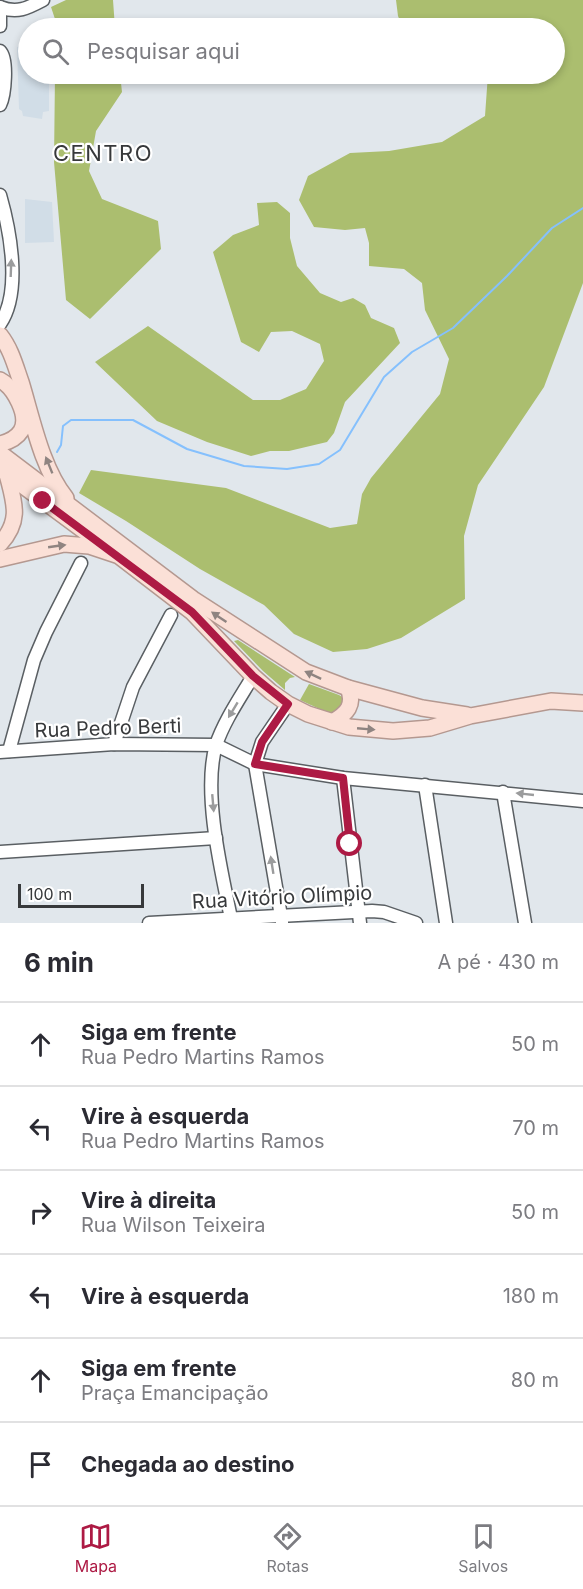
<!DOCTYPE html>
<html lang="pt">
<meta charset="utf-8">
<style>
:root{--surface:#fff;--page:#f7f7f7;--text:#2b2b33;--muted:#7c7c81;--line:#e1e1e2;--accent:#ad1a44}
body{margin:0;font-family:Inter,sans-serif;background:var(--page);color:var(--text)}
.scale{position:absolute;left:18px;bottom:15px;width:126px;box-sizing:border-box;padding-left:6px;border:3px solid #37393b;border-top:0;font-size:16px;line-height:21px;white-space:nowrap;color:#37393b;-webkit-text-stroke:4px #fff;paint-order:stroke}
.stop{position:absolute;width:18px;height:18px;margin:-14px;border:4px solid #ad1a44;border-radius:50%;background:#fff}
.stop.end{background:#ad1a44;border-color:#fff;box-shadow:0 2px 6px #0008}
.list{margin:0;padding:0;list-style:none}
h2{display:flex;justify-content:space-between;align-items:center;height:78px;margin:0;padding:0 24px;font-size:26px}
h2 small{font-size:20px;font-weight:400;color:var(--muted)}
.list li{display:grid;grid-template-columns:39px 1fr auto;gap:18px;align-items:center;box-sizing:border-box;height:84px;padding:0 24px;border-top:2px solid var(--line)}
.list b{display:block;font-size:22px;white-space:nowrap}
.list p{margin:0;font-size:20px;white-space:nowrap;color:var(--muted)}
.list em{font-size:20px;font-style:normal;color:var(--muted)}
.icon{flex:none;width:33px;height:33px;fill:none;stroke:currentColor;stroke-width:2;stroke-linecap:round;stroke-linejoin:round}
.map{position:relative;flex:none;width:583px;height:923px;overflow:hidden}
.search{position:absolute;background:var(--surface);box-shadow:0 3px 9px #0003;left:18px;right:18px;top:18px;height:66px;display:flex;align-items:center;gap:15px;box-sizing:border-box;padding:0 21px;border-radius:33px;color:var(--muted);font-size:22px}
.sheet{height:582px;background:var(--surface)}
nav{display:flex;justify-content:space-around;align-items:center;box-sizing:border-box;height:84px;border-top:2px solid var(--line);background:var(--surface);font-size:16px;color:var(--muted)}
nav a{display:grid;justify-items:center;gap:3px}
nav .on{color:var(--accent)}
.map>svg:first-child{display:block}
</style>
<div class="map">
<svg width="583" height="923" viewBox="0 0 583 923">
<rect width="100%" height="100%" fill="#e1e7ec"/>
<g fill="#d1dde7">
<polygon points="27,34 28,74 49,74 49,111 43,112 42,119 23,116 22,111 19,109 17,47 24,45"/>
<polygon points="25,199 52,202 54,242 25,243"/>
</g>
<g fill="#abbe6f">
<polygon points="66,0 113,0 115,28 56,28 56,22 51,7"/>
<polygon points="396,0 583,0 583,283 544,387 478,485 464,536 465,599 401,638 367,649 333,652 294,634 264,605 200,569 126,521 79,493 91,470 226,488 330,528 357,524 362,494 371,478 440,394 449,359 425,310 422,283 404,269 369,266 369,243 365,228 345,230 314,227 299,200 308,176 350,153 389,151 442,142 485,116 488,74 554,74 554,28 403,28 398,16"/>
<polygon points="55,74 120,74 122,92 96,131 89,171 102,199 158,221 161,249 90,319 66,300 54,162"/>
<polygon points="277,202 290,213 290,238 297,266 320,293 341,302 353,298 365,305 371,318 394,328 400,343 345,402 334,433 327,442 289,451 270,451 251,456 207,442 157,421 95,362 148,326 253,400 280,400 306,389 324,361 320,344 292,331 271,332 259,352 241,342 213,252 233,235 259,225 257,203"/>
<polygon points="238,640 295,677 290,678 285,683 285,690 263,671 234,641"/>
<polygon points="309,684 339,695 347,700 340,714 326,712 300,700"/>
</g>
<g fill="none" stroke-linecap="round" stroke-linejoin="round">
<polyline stroke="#85c0fd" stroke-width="2" points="57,452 61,445 63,426 71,420 133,420 187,449 244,466 287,469 319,464 340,450 384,377 412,352 453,328 507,276 552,228 583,208"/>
<defs>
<g id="minor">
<path d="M0,7C17,14 28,8 43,0"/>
<polyline points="0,26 0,7"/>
<path d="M0,51C8,59 5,95 0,105"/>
<path d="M0,195C10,230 22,292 0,324"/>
<polyline points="114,744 133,687 171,615"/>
<polyline points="9,751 34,660 46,632 81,563"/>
<polyline points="0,752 114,744 216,745 255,764 343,778 583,801"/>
<polyline points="343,778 360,923"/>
<polyline points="425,785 446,923"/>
<polyline points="503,792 525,923"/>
<polyline points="0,852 216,838"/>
<polyline points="282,922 255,764 262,742 288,704"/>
<polyline points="149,923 372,911 384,912 416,923"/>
<path d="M232,923C222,874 202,793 216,745C224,721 240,698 253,676"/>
</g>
<g id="major">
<path d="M0,335C11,349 15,365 21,382C32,418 42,469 66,498"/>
<path d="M0,380C14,387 30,416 21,431C16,439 8,442 0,444"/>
<polyline points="0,453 193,599 306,672 348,688 422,708 467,715"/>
<polyline points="0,466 7,474 107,548"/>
<path d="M0,544C22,520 14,502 7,474"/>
<polyline points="0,559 64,544 89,546 119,556 192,612 253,676 271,692 288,704 308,714 349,727 393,731 430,728 470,716 551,701 583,703"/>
<path d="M332,722C347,714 355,705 348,688"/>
</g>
</defs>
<use href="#minor" stroke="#5a5f63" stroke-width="15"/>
<use href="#major" stroke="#b49890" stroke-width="18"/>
<use href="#minor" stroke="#fff" stroke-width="12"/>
<use href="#major" stroke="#fbe0d7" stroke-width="15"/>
</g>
<defs><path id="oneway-solid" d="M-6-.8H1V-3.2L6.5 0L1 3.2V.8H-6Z" transform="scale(1.5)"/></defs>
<g fill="#9b9c9d">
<use href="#oneway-solid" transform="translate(11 268) rotate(-88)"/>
<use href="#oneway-solid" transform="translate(233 710) rotate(121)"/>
<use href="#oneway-solid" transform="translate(525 794) rotate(-174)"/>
<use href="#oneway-solid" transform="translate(213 803) rotate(85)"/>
<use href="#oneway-solid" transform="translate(272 865) rotate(-99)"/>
</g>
<g fill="#8f8481">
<use href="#oneway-solid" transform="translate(49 465) rotate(-112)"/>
<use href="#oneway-solid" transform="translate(57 546) rotate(-8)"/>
<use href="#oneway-solid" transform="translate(219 617) rotate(-146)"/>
<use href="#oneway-solid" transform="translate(313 675) rotate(-155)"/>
<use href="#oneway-solid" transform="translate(366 729) rotate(5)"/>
</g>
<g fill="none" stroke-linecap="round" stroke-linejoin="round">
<polyline stroke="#ad1a44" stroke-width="8" points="43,501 192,612 253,676 288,704 262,742 255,764 343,778 350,844"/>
</g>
<g text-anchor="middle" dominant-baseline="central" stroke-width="4.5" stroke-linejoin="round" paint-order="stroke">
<g font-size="20" fill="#37393b" stroke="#fff">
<text transform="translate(108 728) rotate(-2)">Rua Pedro Berti</text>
<text transform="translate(282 897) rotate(-3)">Rua Vitório Olímpio</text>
</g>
<g font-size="22" letter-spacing="1.5" fill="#37393b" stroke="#fff">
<text x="103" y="153">CENTRO</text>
</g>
</g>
</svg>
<div class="scale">100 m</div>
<div class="stop" style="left:350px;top:844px"></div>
<div class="stop end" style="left:43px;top:501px"></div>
<div class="search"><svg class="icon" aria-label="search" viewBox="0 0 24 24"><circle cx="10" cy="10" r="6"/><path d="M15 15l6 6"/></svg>Pesquisar aqui</div>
</div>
<section class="sheet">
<h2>6 min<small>A pé · 430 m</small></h2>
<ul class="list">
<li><svg class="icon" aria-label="ahead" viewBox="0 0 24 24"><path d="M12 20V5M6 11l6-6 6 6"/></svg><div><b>Siga em frente</b><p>Rua Pedro Martins Ramos</p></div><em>50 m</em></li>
<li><svg class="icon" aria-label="left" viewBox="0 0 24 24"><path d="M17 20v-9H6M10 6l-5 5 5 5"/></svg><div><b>Vire à esquerda</b><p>Rua Pedro Martins Ramos</p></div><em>70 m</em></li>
<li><svg class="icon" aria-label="right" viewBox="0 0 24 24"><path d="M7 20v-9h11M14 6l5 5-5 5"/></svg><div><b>Vire à direita</b><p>Rua Wilson Teixeira</p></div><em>50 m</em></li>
<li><svg class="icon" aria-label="left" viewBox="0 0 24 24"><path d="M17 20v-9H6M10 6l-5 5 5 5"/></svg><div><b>Vire à esquerda</b></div><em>180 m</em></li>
<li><svg class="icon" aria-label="ahead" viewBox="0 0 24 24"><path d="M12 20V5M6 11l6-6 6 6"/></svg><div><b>Siga em frente</b><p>Praça Emancipação</p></div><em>80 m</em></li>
<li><svg class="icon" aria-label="arrive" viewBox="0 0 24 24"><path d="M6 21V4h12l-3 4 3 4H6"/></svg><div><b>Chegada ao destino</b></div></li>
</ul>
</section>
<nav>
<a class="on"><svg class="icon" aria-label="map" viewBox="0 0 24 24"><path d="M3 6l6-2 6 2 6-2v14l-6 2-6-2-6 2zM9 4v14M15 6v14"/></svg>Mapa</a>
<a><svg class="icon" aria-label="directions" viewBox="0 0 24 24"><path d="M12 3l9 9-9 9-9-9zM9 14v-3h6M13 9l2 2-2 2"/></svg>Rotas</a>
<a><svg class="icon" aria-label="saved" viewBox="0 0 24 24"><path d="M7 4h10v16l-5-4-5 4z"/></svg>Salvos</a>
</nav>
